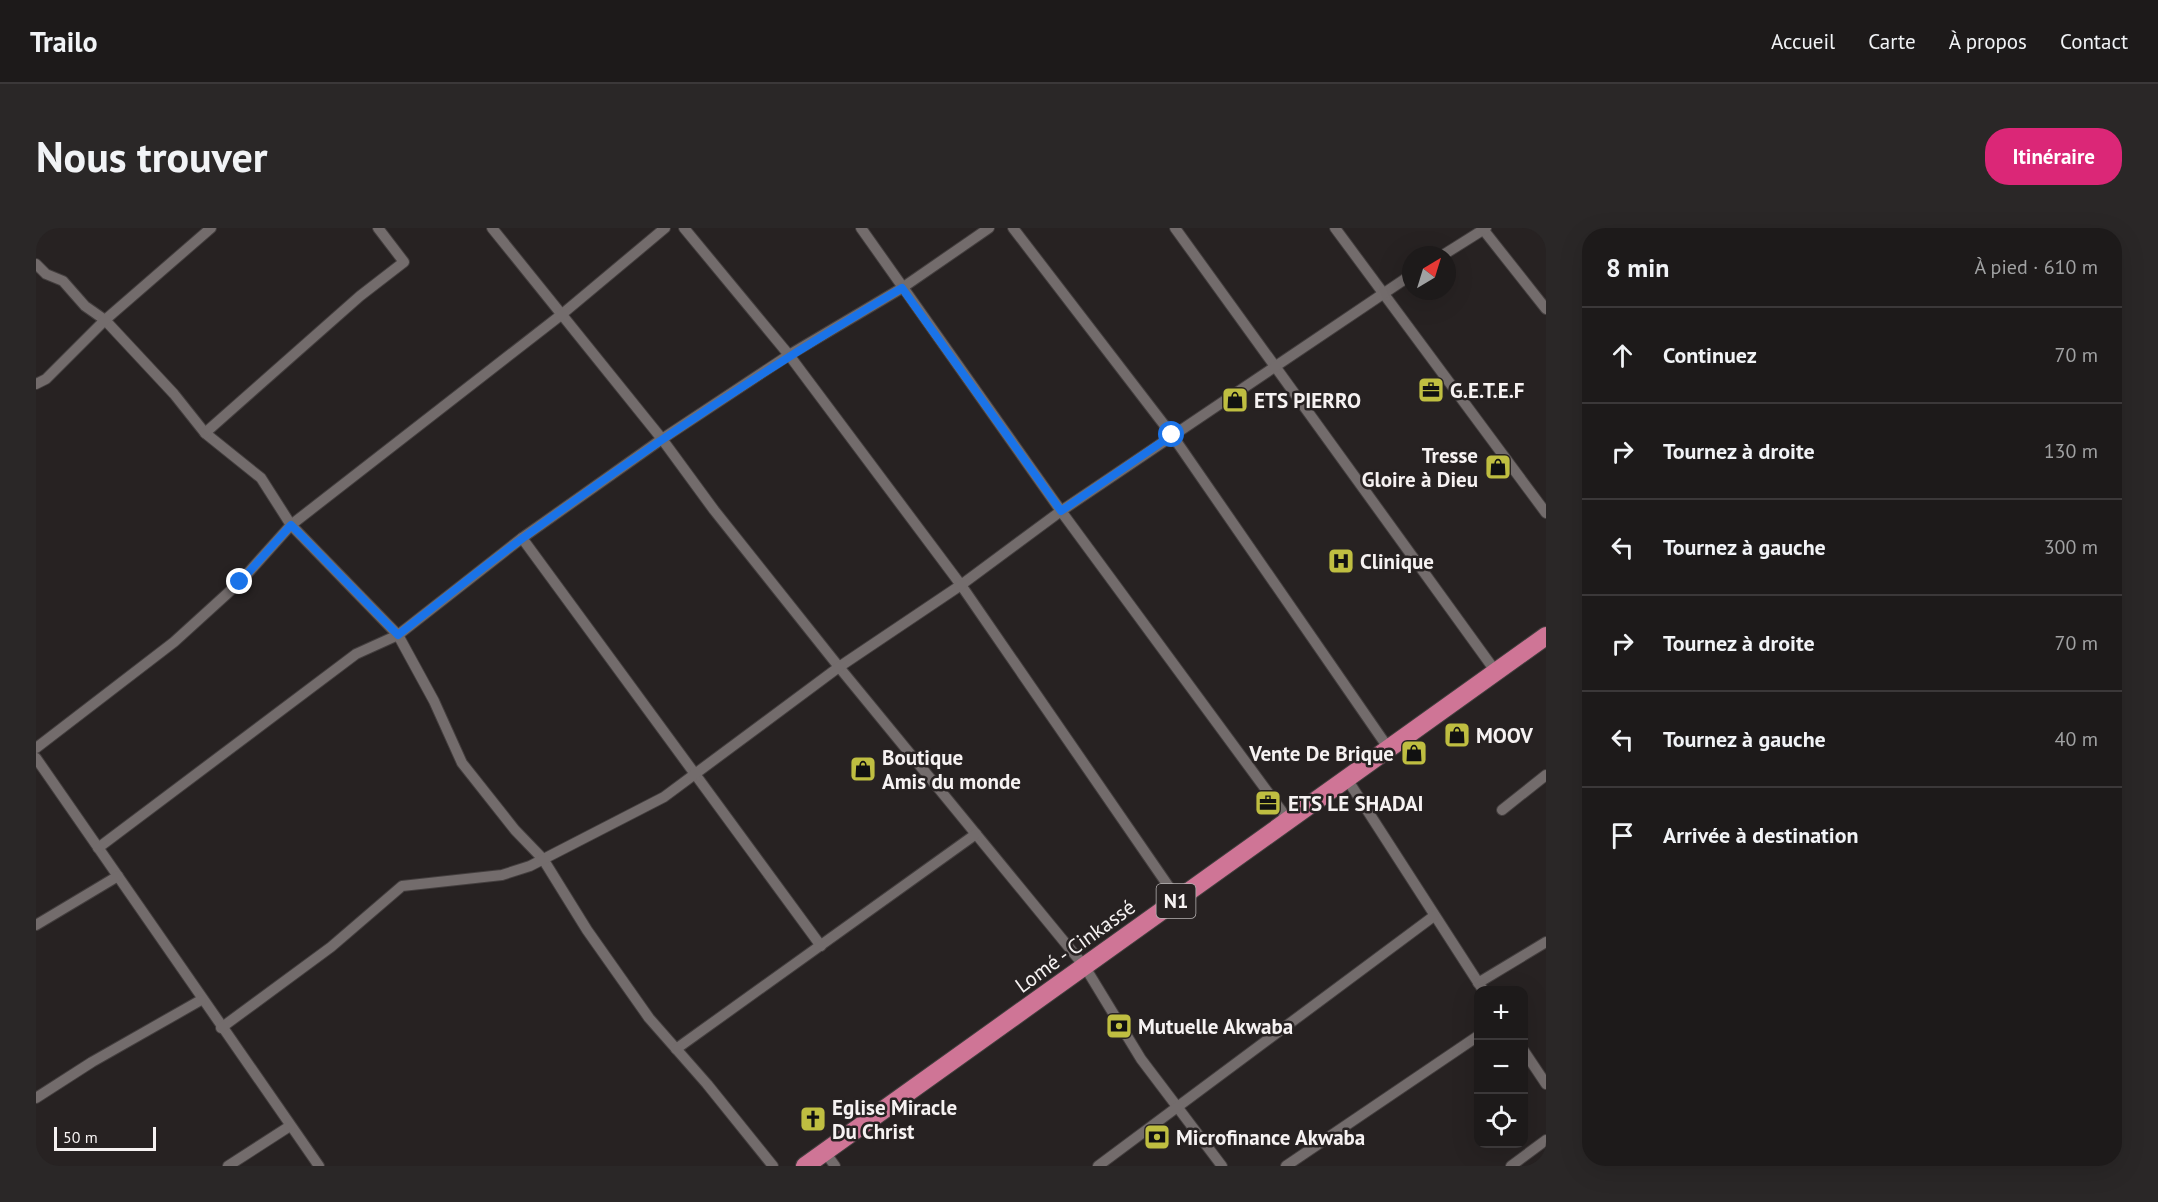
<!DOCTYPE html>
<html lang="fr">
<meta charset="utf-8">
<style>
:root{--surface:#1d1a1a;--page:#2a2727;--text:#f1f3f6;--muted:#a0a1a2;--line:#3b3839;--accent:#db2777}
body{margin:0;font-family:"PT Sans",sans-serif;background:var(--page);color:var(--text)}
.controls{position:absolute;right:18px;bottom:18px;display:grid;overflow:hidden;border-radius:12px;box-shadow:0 6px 24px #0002}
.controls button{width:54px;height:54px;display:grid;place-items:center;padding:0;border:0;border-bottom:2px solid var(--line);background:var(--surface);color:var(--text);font:30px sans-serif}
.compass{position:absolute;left:1366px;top:18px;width:54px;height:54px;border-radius:50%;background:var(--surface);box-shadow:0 6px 24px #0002;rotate:38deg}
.scale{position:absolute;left:18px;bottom:15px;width:102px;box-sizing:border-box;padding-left:6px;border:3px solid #f6f2f2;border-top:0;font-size:16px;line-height:21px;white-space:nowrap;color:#f6f2f2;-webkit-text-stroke:4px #272222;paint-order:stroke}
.stop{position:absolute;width:18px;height:18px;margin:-14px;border:4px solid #1a73e8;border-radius:50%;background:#fff}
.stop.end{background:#1a73e8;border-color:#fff;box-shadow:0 2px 6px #0008}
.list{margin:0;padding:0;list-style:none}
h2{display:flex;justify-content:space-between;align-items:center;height:78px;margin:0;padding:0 24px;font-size:26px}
h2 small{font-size:20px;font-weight:400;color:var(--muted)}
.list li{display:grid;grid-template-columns:39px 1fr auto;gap:18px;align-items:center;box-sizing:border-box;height:96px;padding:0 24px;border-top:2px solid var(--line)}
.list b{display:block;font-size:22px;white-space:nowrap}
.list em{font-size:20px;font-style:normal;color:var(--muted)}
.icon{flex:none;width:33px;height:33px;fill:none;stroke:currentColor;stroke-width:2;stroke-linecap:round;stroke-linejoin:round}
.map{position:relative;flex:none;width:1510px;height:938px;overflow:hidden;border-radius:24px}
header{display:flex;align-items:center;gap:36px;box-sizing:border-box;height:84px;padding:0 30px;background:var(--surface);border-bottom:2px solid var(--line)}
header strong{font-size:28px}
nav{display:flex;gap:33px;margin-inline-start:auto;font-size:21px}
.intro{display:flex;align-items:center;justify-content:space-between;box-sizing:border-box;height:144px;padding:0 36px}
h1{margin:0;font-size:42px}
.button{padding:15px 27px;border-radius:24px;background:var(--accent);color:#fff;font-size:21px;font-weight:700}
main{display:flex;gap:36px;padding:0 36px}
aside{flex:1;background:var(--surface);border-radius:24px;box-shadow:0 6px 24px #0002}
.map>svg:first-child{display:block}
</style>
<header>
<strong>Trailo</strong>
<nav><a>Accueil</a><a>Carte</a><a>À propos</a><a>Contact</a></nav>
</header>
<div class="intro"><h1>Nous trouver</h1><a class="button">Itinéraire</a></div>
<main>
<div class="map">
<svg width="1510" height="938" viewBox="0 0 1510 938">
<rect width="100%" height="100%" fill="#272222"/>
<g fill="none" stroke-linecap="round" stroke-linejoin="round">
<defs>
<g id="minor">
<polyline points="456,0 626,211 678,282 803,439 1049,739 1105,831 1186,938"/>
<polyline points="825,0 1025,283 1253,593"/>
<polyline points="953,0 866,60 753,127 925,357 1142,672"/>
<polyline points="977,0 1136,207 1353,521"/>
<polyline points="1139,0 1460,444"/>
<polyline points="1299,0 1510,285"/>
<polyline points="1446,0 1510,81"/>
<polyline points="1407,27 1450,0"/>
<polyline points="0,36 10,46 27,53 49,78 69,92 138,166 169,205 225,250 255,297 362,407 398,473 426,535 479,602 507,631 551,702 613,790 671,856 737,938"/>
<polyline points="0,156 10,151 69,92 175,0"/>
<polyline points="169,205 324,68 368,34 342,0"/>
<polyline points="486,310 785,718"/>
<polyline points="0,520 138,414 204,354 255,297 525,87 629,0"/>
<polyline points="0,530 283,938"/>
<polyline points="1311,551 1447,762"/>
<polyline points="1466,582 1510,547"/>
<polyline points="62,620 320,426 362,407 486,310 626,211 753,127 648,0"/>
<polyline points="0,697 82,648"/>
<polyline points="1442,755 1510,714"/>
<polyline points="185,800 295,719 366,658 466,647 494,638 628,569 803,439 925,357 1025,283 1375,47"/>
<polyline points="640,821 940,606"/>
<polyline points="1488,823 1510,856"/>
<polyline points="0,870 56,834 165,772"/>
<polyline points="789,924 799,938"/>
<polyline points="192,938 254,898"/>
<polyline points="1062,938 1398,688"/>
<polyline points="1250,938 1442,808"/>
<polyline points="1475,938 1510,912"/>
</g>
<polyline id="trunk" points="769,938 1510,408"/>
</defs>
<use href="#minor" stroke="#433e3e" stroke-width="12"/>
<use href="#trunk" stroke="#433e3e" stroke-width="20"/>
<use href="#minor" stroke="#736c6c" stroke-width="10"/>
<use href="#trunk" stroke="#cf7596" stroke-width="18"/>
</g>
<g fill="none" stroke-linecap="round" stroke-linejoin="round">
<path stroke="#1a73e8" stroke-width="8" d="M204,354L255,297L362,407C403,375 444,341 487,310C609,220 736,137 866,60L1025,283L1136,207"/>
</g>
<defs>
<symbol id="office-square" viewBox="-11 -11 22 22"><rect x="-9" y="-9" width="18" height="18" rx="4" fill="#bfbe41" stroke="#272222"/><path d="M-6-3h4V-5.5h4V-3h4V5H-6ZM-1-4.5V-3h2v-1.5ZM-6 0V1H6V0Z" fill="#111"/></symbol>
<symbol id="shop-square" viewBox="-11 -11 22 22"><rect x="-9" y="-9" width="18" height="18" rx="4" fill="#bfbe41" stroke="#272222"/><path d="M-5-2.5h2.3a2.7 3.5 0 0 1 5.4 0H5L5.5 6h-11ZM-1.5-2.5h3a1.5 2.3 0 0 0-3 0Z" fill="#111"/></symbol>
<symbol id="hospital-square" viewBox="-11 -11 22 22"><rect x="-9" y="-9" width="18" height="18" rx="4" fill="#bfbe41" stroke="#272222"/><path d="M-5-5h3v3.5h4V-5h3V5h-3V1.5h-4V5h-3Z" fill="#111"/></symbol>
<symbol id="bank-square" viewBox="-11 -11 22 22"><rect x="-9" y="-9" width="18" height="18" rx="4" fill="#bfbe41" stroke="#272222"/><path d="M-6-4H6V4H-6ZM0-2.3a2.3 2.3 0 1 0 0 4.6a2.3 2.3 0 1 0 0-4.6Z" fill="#111"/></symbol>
<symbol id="church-square" viewBox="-11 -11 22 22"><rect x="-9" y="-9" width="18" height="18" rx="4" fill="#bfbe41" stroke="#272222"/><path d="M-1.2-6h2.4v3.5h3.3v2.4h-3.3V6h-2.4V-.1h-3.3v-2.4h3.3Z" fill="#111"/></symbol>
</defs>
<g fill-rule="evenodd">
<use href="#office-square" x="1380" y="147" width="30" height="30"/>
<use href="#shop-square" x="1184" y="157" width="30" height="30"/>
<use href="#shop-square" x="1447" y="224" width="30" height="30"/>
<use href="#hospital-square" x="1290" y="318" width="30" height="30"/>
<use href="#shop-square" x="1406" y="492" width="30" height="30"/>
<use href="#shop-square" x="1363" y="510" width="30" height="30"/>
<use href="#shop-square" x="812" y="526" width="30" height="30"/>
<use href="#office-square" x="1217" y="560" width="30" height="30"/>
<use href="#bank-square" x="1068" y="783" width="30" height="30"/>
<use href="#church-square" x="762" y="876" width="30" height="30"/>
<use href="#bank-square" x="1106" y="894" width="30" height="30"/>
</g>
<g text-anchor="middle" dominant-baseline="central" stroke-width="5" stroke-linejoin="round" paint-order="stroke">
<rect fill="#272222" stroke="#b8b4b4" stroke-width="1.5" x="1120.5" y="656" width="39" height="34" rx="4.5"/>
<g font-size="20" font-weight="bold" fill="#f6f2f2">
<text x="1140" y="673">N1</text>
</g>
<g font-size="21" font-weight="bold" fill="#f6f2f2" stroke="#272222" text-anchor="start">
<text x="1414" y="162">G.E.T.E.F</text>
<text x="1218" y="172">ETS PIERRO</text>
<text x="1442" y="227" text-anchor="end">Tresse<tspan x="1442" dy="24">Gloire à Dieu</tspan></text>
<text x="1324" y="333">Clinique</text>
<text x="1440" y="507">MOOV</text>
<text x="1358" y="525" text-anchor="end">Vente De Brique</text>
<text x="846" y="529">Boutique<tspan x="846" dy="24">Amis du monde</tspan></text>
<text x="1252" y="575">ETS LE SHADAI</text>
<text x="1102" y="798">Mutuelle Akwaba</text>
<text x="796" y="879">Eglise Miracle<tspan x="796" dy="24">Du Christ</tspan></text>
<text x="1140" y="909">Microfinance Akwaba</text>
</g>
<g font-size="21" fill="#f6f2f2" stroke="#272222">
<text transform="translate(1039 718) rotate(-36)">Lomé - Cinkassé</text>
</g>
</g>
</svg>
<div class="controls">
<button>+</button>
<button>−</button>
<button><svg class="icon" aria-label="locate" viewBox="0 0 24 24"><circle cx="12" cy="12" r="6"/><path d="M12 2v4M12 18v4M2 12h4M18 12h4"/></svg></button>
</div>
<svg class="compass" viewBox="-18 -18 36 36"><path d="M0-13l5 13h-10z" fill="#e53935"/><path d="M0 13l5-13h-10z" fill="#a0a1a2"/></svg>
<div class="scale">50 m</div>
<div class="stop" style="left:1136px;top:207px"></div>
<div class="stop end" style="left:204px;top:354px"></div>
</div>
<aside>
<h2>8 min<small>À pied · 610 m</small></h2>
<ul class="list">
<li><svg class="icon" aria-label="ahead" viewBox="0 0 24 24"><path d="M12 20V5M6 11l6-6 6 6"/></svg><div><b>Continuez</b></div><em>70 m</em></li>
<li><svg class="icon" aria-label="right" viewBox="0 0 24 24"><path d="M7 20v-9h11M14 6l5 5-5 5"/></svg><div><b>Tournez à droite</b></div><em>130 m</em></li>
<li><svg class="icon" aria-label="left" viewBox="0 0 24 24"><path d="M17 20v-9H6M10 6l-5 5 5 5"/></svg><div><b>Tournez à gauche</b></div><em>300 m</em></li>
<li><svg class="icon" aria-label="right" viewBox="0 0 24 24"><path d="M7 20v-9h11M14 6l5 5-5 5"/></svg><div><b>Tournez à droite</b></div><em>70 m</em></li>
<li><svg class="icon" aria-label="left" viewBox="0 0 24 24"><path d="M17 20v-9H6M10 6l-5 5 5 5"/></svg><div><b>Tournez à gauche</b></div><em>40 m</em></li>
<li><svg class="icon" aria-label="arrive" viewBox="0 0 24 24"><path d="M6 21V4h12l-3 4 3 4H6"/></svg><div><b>Arrivée à destination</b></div></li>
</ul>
</aside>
</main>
